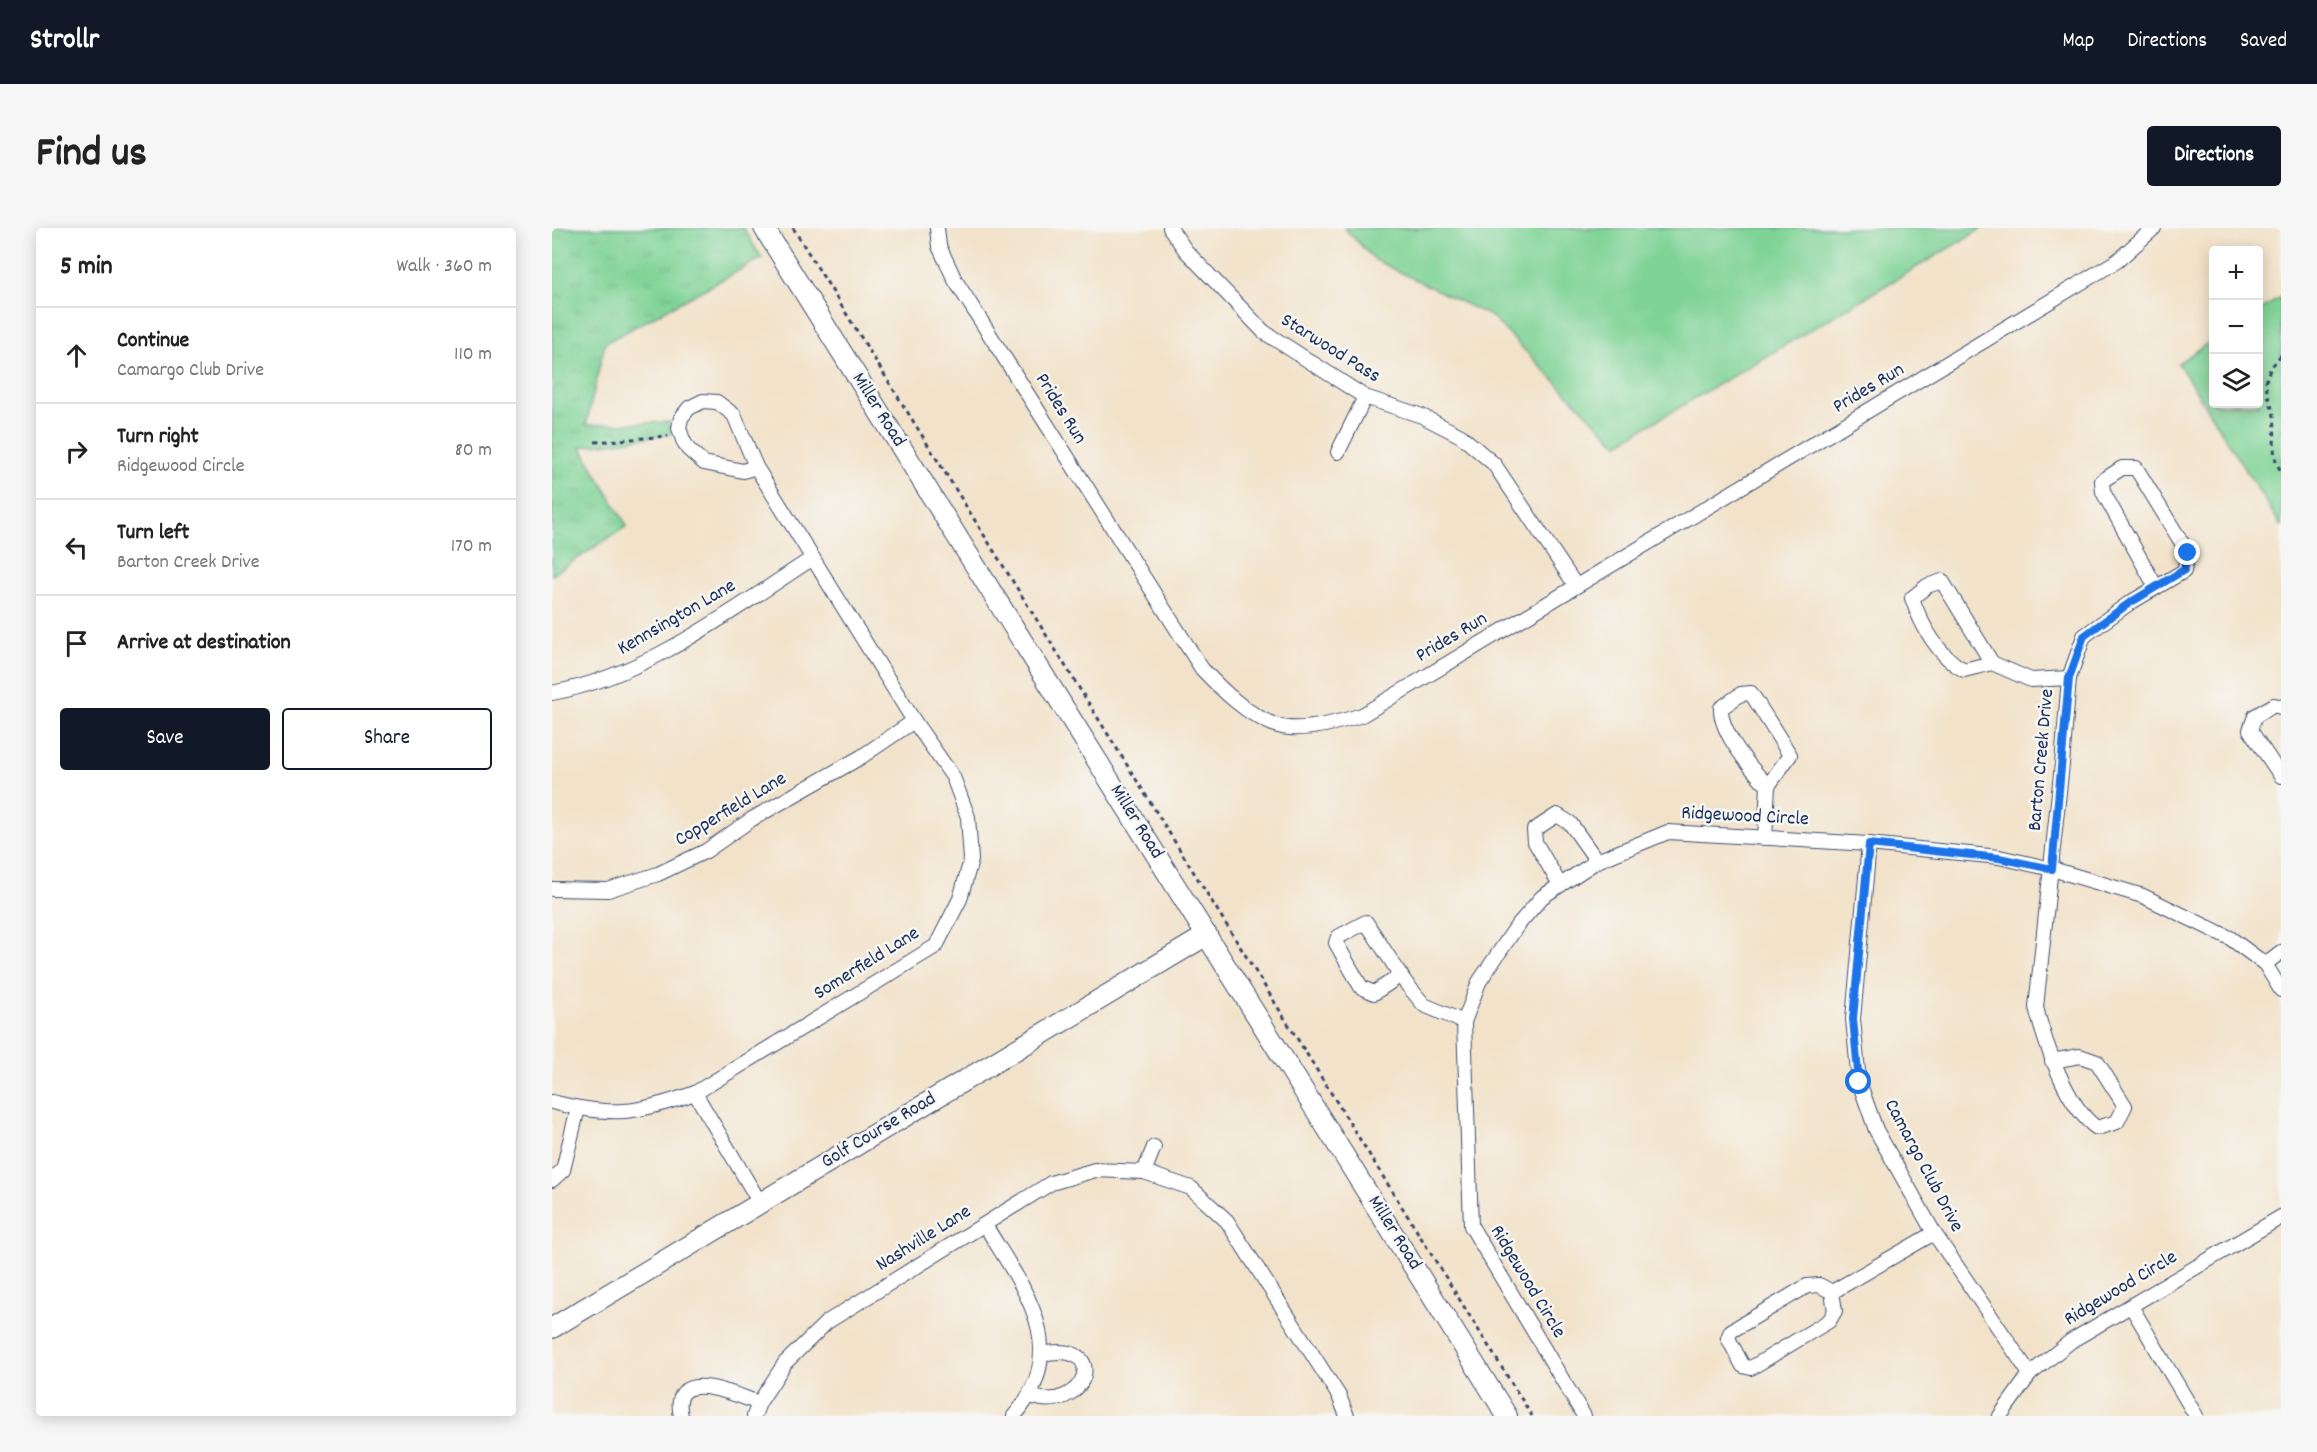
<!DOCTYPE html>
<meta charset="utf-8">
<style>
:root{--surface:#fff;--page:#f6f6f6;--text:#222;--muted:#767676;--line:#e0e0e0;--accent:#111827}
body{margin:0;font-family:Dekko,sans-serif;background:var(--page);color:var(--text)}
.controls{position:absolute;right:18px;top:18px;display:grid;overflow:hidden;border-radius:6px;box-shadow:0 3px 15px #0003}
.controls button{width:54px;height:54px;display:grid;place-items:center;padding:0;border:0;border-bottom:2px solid var(--line);background:var(--surface);color:var(--text);font:30px sans-serif}
.stop{position:absolute;width:18px;height:18px;margin:-14px;border:4px solid #1a73e8;border-radius:50%;background:#fff}
.stop.end{background:#1a73e8;border-color:#fff;box-shadow:0 2px 6px #0008}
.list{margin:0;padding:0;list-style:none}
h2{display:flex;justify-content:space-between;align-items:center;height:78px;margin:0;padding:0 24px;font-size:26px}
h2 small{font-size:20px;font-weight:400;color:var(--muted)}
.list li{display:grid;grid-template-columns:39px 1fr auto;gap:18px;align-items:center;box-sizing:border-box;height:96px;padding:0 24px;border-top:2px solid var(--line)}
.list b{display:block;font-size:22px;white-space:nowrap}
.list p{margin:0;font-size:20px;white-space:nowrap;color:var(--muted)}
.list em{font-size:20px;font-style:normal;color:var(--muted)}
.actions{display:flex;gap:12px;padding:18px 24px}
.actions a{flex:1;padding:14px 0;border:2px solid var(--accent);border-radius:6px;text-align:center;font-size:21px;color:var(--accent)}
.actions .main{background:var(--accent);color:#fff}
.icon{flex:none;width:33px;height:33px;fill:none;stroke:currentColor;stroke-width:2;stroke-linecap:round;stroke-linejoin:round}
.map{position:relative;flex:none;width:1729px;height:1188px;overflow:hidden;border-radius:6px}
header{display:flex;align-items:center;gap:36px;box-sizing:border-box;height:84px;padding:0 30px;background:var(--accent);color:#fff}
header strong{font-size:28px}
nav{display:flex;gap:33px;margin-inline-start:auto;font-size:21px}
.intro{display:flex;align-items:center;justify-content:space-between;box-sizing:border-box;height:144px;padding:0 36px}
h1{margin:0;font-size:42px}
.button{padding:15px 27px;border-radius:6px;background:var(--accent);color:#fff;font-size:21px;font-weight:700}
main{display:flex;gap:36px;padding:0 36px}
aside{flex:1;background:var(--surface);border-radius:6px;box-shadow:0 3px 15px #0003}
.map>svg:first-child{display:block}
</style>
<header>
<strong>Strollr</strong>
<nav><a>Map</a><a>Directions</a><a>Saved</a></nav>
</header>
<div class="intro"><h1>Find us</h1><a class="button">Directions</a></div>
<main>
<aside>
<h2>5 min<small>Walk · 360 m</small></h2>
<ul class="list">
<li><svg class="icon" aria-label="ahead" viewBox="0 0 24 24"><path d="M12 20V5M6 11l6-6 6 6"/></svg><div><b>Continue</b><p>Camargo Club Drive</p></div><em>110 m</em></li>
<li><svg class="icon" aria-label="right" viewBox="0 0 24 24"><path d="M7 20v-9h11M14 6l5 5-5 5"/></svg><div><b>Turn right</b><p>Ridgewood Circle</p></div><em>80 m</em></li>
<li><svg class="icon" aria-label="left" viewBox="0 0 24 24"><path d="M17 20v-9H6M10 6l-5 5 5 5"/></svg><div><b>Turn left</b><p>Barton Creek Drive</p></div><em>170 m</em></li>
<li><svg class="icon" aria-label="arrive" viewBox="0 0 24 24"><path d="M6 21V4h12l-3 4 3 4H6"/></svg><div><b>Arrive at destination</b></div></li>
</ul>
<div class="actions"><a class="main">Save</a><a>Share</a></div>
</aside>
<div class="map">
<svg width="1729" height="1188" viewBox="0 0 1729 1188">
<defs>
<pattern id="park-tufts" width="24" height="20" patternUnits="userSpaceOnUse" patternTransform="scale(1.5)"><rect width="24" height="20" fill="#7fd396"/><path d="M3 7l-1-3M5 7V3M7 7l1-3M15 17l-1-3M17 17v-4M19 17l1-3" fill="none" stroke="#6db584"/></pattern>
</defs>
<rect width="100%" height="100%" fill="#f6f6f2"/>
<filter id="ink" filterUnits="userSpaceOnUse"><feTurbulence type="fractalNoise" baseFrequency=".0167" numOctaves="2"/><feDisplacementMap in="SourceGraphic" scale="12" xChannelSelector="R" yChannelSelector="G"/><feConvolveMatrix kernelMatrix="1 2 1 2 8 2 1 2 1" color-interpolation-filters="sRGB"/></filter>
<filter id="wash" filterUnits="userSpaceOnUse"><feTurbulence type="fractalNoise" baseFrequency=".008" numOctaves="4" result="noise"/><feDisplacementMap in="SourceGraphic" scale="24" xChannelSelector="R" yChannelSelector="G"/><feGaussianBlur stdDeviation="1.35" result="paint"/><feColorMatrix in="noise" values="0 0 0 0 0 0 0 0 0 0 0 0 0 0 0 0 0 1.4 0 .05"/><feComposite in="paint" operator="in"/></filter>
<g filter="url(#wash)">
<rect width="100%" height="100%" fill="#f2e2c9"/>
<g fill="#7fd396" stroke="#4d817a" stroke-width="1.5">
<polygon points="792,0 1431,0 1065,216 940,89 823,32"/>
<polygon points="1729,69 1729,298 1626,135 1661,112 1662,176 1706,176 1707,83"/>
</g>
<polygon fill="url(#park-tufts)" stroke="#4d817a" stroke-width="1.5" points="0,0 191,0 210,30 53,115 34,197 118,194 119,206 29,219 75,298 0,347"/>
</g>
<g filter="url(#ink)">
<g fill="none" stroke-linecap="round" stroke-linejoin="round">
<defs>
<g id="street">
<path d="M385,0L387,18L403,52L650,441C671,463 694,486 723,497C746,506 788,494 810,487L1565,33L1602,0"/>
<polyline points="618,0 634,23 712,104 813,169 870,188 909,208 942,236 1024,358"/>
<polyline points="786,224 813,169"/>
<path d="M1440,435L1412,442C1387,429 1369,397 1360,370L1375,358L1390,353L1440,435L1479,452L1517,450"/>
<path d="M0,465C97,447 180,382 261,330"/>
<polyline points="1729,479 1722,477 1703,488 1698,502 1729,548"/>
<path d="M1213,610L1216,558L1238,527L1199,465L1189,466L1169,480C1168,504 1199,541 1216,558"/>
<polyline points="1317,616 1301,791 1307,854 1324,902 1382,1005 1478,1146"/>
<polyline points="1008,657 983,614 982,602 1005,587 1018,595 1045,633"/>
<polyline points="0,661 56,662 106,646 154,623 200,591 309,529 362,493"/>
<polyline points="1713,736 1729,724"/>
<polyline points="849,747 822,765 809,759 784,715 786,709 814,694 853,754 872,777 912,794"/>
<path d="M1500,833L1528,828L1545,834L1573,878L1565,894L1545,900C1515,880 1492,813 1484,779L1510,536L1517,450L1532,408L1576,376L1632,343L1636,325L1584,240H1570L1550,253L1551,264L1604,359"/>
<polyline points="143,865 208,975"/>
<path d="M0,874C60,889 85,886 143,865L384,718L408,671L419,632L416,589L401,549L362,493L204,239L182,187L165,174L151,173L137,180L129,190L127,200L131,212L136,221L152,235L191,243L204,239"/>
<polyline points="592,944 602,919"/>
<polyline points="0,952 11,942 26,880"/>
<path d="M433,997C471,1060 521,1120 462,1188"/>
<polyline points="1280,1064 1267,1057 1255,1058 1179,1103 1176,1110 1191,1138 1199,1140 1277,1093 1283,1083 1280,1064 1382,1005"/>
<polyline points="1579,1078 1644,1188"/>
<path d="M479,1168C532,1188 562,1111 490,1126"/>
<path d="M129,1188C117,1136 186,1168 207,1175"/>
<polyline points="202,1188 207,1175 233,1135 275,1094 499,955 543,942 592,944 639,960 675,993 787,1168 795,1188"/>
<polyline points="1032,1188 919,998 912,794 927,754 965,698 990,669 1045,633 1116,604 1317,616 1447,629 1500,641 1591,668 1678,710 1713,736 1729,762"/>
<polyline points="1448,1188 1478,1146 1519,1113 1729,989"/>
</g>
<g id="secondary">
<polyline points="212,0 955,1188"/>
<polyline points="0,1100 655,707"/>
</g>
</defs>
<use href="#street" stroke="#3b4a6e" stroke-width="16"/>
<use href="#secondary" stroke="#3b4a6e" stroke-width="22"/>
<g stroke="#3b4a6e" stroke-width="3" stroke-dasharray="4.5 4.5" stroke-linecap="butt">
<polyline points="241,0 980,1188"/>
<path d="M1729,127C1722,136 1714,144 1714,156C1715,167 1720,178 1722,188C1725,208 1717,226 1729,243"/>
<polyline points="43,214 116,208"/>
</g>
<use href="#street" stroke="#fff" stroke-width="14"/>
<use href="#secondary" stroke="#fff" stroke-width="20"/>
</g>
</g>
<g fill="none" stroke-linecap="round" stroke-linejoin="round" filter="url(#ink)">
<polyline stroke="#1a73e8" stroke-width="8" points="1307,854 1301,791 1317,616 1447,630 1500,641 1517,450 1532,408 1576,376 1632,342 1636,325"/>
</g>
<g text-anchor="middle" dominant-baseline="central" stroke-width="5" stroke-linejoin="round" paint-order="stroke">
<g font-size="20" fill="#1b2f5e" stroke="#f6f6f2">
<text transform="translate(778 121) rotate(32)">Starwood Pass</text>
<text transform="translate(1317 161) rotate(-31)">Prides Run</text>
<text transform="translate(508 181) rotate(58)">Prides Run</text>
<text transform="translate(326 182) rotate(58)">Miller Road</text>
<text transform="translate(125 390) rotate(-30)">Kennsington Lane</text>
<text transform="translate(900 410) rotate(-31)">Prides Run</text>
<text transform="translate(1490 532) rotate(-85)">Barton Creek Drive</text>
<text transform="translate(179 582) rotate(-31)">Copperfield Lane</text>
<text transform="translate(1193 589) rotate(3)">Ridgewood Circle</text>
<text transform="translate(584 594) rotate(58)">Miller Road</text>
<text transform="translate(315 736) rotate(-32)">Somerfield Lane</text>
<text transform="translate(327 903) rotate(-31)">Golf Course Road</text>
<text transform="translate(1371 938) rotate(62)">Camargo Club Drive</text>
<text transform="translate(842 1005) rotate(58)">Miller Road</text>
<text transform="translate(372 1011) rotate(-32)">Nashville Lane</text>
<text transform="translate(975 1054) rotate(59)">Ridgewood Circle</text>
<text transform="translate(1569 1061) rotate(-31)">Ridgewood Circle</text>
</g>
</g>
</svg>
<div class="controls">
<button>+</button>
<button>−</button>
<button><svg class="icon" aria-label="layers" viewBox="0 0 24 24"><path d="M12 4l9 5-9 5-9-5zM3 14l9 5 9-5"/></svg></button>
</div>
<div class="stop" style="left:1307px;top:854px"></div>
<div class="stop end" style="left:1636px;top:325px"></div>
</div>
</main>
